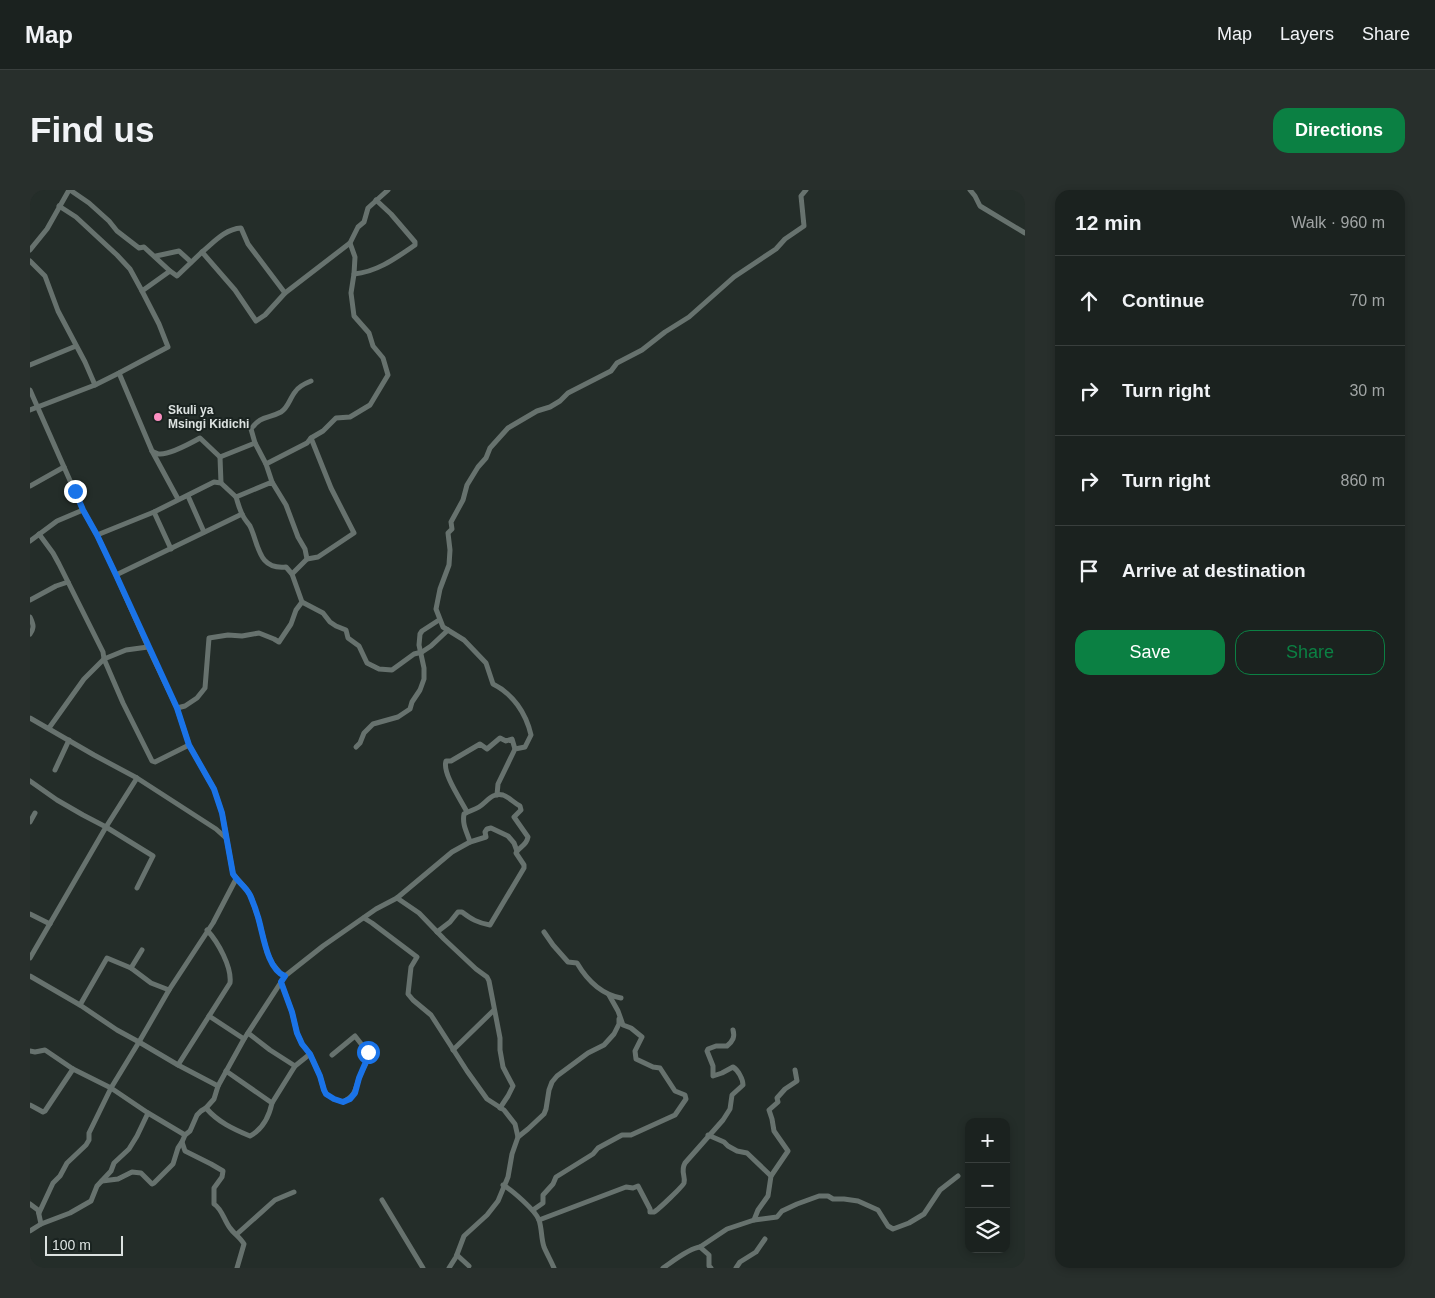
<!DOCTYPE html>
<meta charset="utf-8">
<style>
:root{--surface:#1b221f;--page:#282f2c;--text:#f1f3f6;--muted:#a0a4a4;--line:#393f3d;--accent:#0b8043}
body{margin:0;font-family:Helvetica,sans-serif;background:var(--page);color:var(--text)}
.controls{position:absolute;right:15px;bottom:15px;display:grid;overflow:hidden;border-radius:10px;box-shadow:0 2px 8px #0003}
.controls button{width:45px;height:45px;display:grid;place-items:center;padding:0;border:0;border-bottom:1px solid var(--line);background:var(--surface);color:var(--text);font:25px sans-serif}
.scale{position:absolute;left:15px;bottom:12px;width:78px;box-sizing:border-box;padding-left:5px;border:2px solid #dce2e0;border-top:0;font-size:14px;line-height:18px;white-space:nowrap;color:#dce2e0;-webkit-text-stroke:4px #1a2320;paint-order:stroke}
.stop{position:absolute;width:15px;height:15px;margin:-11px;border:4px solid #1a73e8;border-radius:50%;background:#fff}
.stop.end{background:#1a73e8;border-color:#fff;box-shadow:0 1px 5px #0008}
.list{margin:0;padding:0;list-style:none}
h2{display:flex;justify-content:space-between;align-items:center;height:65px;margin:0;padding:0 20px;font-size:21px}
h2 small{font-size:16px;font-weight:400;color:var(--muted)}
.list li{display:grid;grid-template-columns:32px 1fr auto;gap:15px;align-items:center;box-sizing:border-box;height:90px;padding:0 20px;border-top:1px solid var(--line)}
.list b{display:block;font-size:19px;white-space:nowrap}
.list em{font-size:16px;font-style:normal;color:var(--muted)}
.actions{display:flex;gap:10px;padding:15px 20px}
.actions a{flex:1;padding:11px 0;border:1px solid var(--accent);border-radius:15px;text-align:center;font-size:18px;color:var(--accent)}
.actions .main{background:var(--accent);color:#fff}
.icon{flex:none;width:28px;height:28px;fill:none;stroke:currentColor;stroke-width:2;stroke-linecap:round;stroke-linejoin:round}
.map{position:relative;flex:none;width:995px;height:1078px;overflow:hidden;border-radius:15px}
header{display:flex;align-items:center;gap:30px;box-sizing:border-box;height:70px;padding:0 25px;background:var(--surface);border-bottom:1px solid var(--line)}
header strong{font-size:24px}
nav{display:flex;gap:28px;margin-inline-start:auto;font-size:18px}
.intro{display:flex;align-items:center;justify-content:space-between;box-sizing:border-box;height:120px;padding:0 30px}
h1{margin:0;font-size:35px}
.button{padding:12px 22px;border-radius:15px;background:var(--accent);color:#fff;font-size:18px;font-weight:700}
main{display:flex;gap:30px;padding:0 30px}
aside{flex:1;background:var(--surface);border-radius:15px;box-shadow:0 2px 8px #0003}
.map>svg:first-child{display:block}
</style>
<header>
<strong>Map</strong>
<nav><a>Map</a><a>Layers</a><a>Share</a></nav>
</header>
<div class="intro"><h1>Find us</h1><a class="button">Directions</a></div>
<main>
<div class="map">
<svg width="995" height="1078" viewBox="0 0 995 1078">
<rect width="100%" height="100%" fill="#242d29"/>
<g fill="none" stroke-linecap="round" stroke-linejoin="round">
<g stroke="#67726e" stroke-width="5">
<polyline points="40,0 59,13 79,31 87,41 109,58 114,57 140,81"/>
<polyline points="940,0 945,6 950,16 995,43"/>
<polyline points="29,16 46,27 87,65 100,79 112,101"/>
<polyline points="0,60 17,39 39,0"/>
<path d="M172,62C184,52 195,39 211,38L218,54L255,103"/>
<polyline points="126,66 149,61 161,72"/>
<polyline points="0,71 15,86 28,121 55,172 65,195"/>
<path d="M324,84C347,82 366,68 385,55V52L361,24L346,10"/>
<polyline points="0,175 46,156"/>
<polyline points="89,183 122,261 148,309"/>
<polyline points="0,200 53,320 67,345 86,385 118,457 147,518 159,555 184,599 192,623 203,684 217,700 221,707 228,727 237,762 242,773 251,784 255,786"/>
<polyline points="0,220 65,195 89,183 138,157 129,134 112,101 140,81 147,86 172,62 205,100 226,131 235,125 255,103 320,53 328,37 334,32 338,18 358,0"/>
<polyline points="225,253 236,274"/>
<path d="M122,261C123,262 128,264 129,264C139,265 161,253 170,248L190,267L225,253L221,239C231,225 238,229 251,222C258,218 260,208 265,202C268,197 276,193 281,191"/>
<polyline points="190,267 191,293"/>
<polyline points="242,292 236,274 277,253 281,248 293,241 306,228 320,227 340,215 358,185 353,168 343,156 339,143 324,126 321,103 324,84 325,67 320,53"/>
<polyline points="0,296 34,277"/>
<polyline points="158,306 174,342"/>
<path d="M206,307C208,313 210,321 213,326C215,330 218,333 220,336C229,355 228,380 256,377L262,384"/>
<polyline points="124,322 141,359"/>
<polyline points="9,344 23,363 29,374 73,462 74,469 93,513 122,571 125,572 159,555"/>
<polyline points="67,345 124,322 184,292 191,293 206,307 242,292 256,315 268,347 275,359 277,369 262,384 272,412 266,420 261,434 249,452 244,449 229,443 212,446 198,445 179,448 175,498 167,508 155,516 147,518"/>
<polyline points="0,351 27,331 53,320"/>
<polyline points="277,369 288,367 324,343 301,298 281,248"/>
<polyline points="86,385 212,324"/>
<polyline points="0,410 26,396 38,392"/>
<polyline points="272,412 293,423 300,432 306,436 316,440 318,448 329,456 337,473 349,479 362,480 384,464 392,462 401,456 418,440"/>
<path d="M0,427C3,434 5,437 0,444"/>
<polyline points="0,528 64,565 107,588 186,639 196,648"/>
<polyline points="19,538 54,489 74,469 96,460 118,457"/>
<polyline points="326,557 330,553 334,543 343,534 368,527 380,519 382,512 390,500 394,489 394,478 389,455 390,444 392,441 409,430"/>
<polyline points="25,580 39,550"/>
<polyline points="0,591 27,610 53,625 76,637 123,666 107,698"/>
<path d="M467,605L468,594L485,559L495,557L501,545C496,523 483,504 463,494L456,473L434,450L413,437L406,419L410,399L419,375L420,360L418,343L422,339L421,332L433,310L437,295L448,277L456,268L460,258L478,238L507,221L520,217L530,211L538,203L581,181L587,173L612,160L635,142L659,127L704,87L746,59L755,49L774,36L771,6L776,0"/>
<path d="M437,622C431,610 412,583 416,571H421L450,554L457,559L470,548L476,551L482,549L485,559"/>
<polyline points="0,632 5,623"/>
<polyline points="367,708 389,723 414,749 446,779 457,787 459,791 470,848 470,860 473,877 483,896 478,906 470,918"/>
<polyline points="0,724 20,734"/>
<polyline points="334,728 342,733 387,767 381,777 378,804 383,810 401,825 437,881 457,909 474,920 485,934 488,947"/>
<path d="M407,742L420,732L428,722H432C441,729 448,733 460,735L494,678V675L486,663C489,656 496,657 498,647L484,627L491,620L490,616C484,613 479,607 473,605C462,602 457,612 449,617C444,620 439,621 434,624C432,635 437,642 440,652"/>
<path d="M514,742L523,755L538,772L547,773C557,790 570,804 591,808"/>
<polyline points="0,768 76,637 107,588"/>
<polyline points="101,778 112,760"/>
<polyline points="0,786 50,815 87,840 109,852 139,800 183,733 206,689"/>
<path d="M251,792L262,822L267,843L272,854L280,864L290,886L294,900L296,904L304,909L313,912C327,905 325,898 330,886C332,880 336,874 339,867V864L325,846L302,865"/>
<polyline points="50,815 77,768 101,778 121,793 139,800"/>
<polyline points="179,826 214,849"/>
<polyline points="218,843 240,860 265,876 280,864"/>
<polyline points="423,860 464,820"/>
<polyline points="0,861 5,862 15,860 43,879 81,898 59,943 59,950 56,955 37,973 30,986 23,993 9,1023"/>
<path d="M148,875L200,793C202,777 188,752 177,740"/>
<polyline points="242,913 265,876"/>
<polyline points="0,915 13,922 15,921 43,879"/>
<path d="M176,918C188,932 203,939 220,946C233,939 239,927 242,913L196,881"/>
<polyline points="118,923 155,945"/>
<polyline points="678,945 694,952 698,956 707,961 717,963 741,986"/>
<polyline points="72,991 88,989 102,982 111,983 122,994 124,993 143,974 148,958 152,952"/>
<path d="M473,995C482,1000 506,1021 509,1030C512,1039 511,1048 514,1057C517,1064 521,1071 524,1078"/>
<polyline points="352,1010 393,1078"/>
<polyline points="0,1014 8,1020 11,1034"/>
<polyline points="503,1020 513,1013 513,1005 523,994 526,987 563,964 568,958 592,945 601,945 645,925 656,909 655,905 645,901 630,878 623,877 606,869 605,861 612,847 601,838 593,835 588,821 579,805"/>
<path d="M509,1030L596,997L603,998L608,996L620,1019V1022C621,1022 623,1022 624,1022C628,1020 653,996 654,993C656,986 650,982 655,973L693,930L700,919L702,905L713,895C713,889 708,880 703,877L692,883L683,886V876L677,861L678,859L686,856H697C703,851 705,847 703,840"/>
<polyline points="724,1030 747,1027 752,1021 767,1014 789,1006 798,1006 803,1009 814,1009 828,1011 848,1020 858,1036 863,1039 879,1033 894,1024 910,1000 928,986"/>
<polyline points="0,1041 11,1034 40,1023 61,1011 67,996 81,981 84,973 99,959 107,946 118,923 81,898 109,852 148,875 188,896"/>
<polyline points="207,1044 245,1010 264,1002"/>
<polyline points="670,1057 679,1065 679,1076 681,1078"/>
<polyline points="427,1065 439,1076"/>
<path d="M207,1078L214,1054C210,1047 204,1044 200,1038C194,1030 192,1019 184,1014V998L192,987L193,981L181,974L155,961L152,952L155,945L160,941L167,925L171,921L176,918L184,909L188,896L214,849L255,786L293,756L346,719L367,708L422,662L440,652L456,647L455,642L457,639L461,638L478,646L484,653L487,661"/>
<polyline points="419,1078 426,1067 434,1046 457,1025 468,1011 478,987 482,964 488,947 498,939 514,924 516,919 519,900 522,892 527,886 558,863 574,855 584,844 589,834 589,829"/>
<path d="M633,1078C642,1072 659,1058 670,1057L697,1039L724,1030L728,1020L738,1006L741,986L758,961L744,941L742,929L739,920L748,912L747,908L755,899L767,891L765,880"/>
<polyline points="706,1078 710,1072 726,1062 735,1049"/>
</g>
</g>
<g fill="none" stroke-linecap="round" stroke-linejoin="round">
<path stroke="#1a73e8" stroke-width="6" d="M45,301L53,320L67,345L86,385L147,518L159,555L184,599L192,623L203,684C208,692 216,697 220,705C223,712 226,720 228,727C233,743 237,780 255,786L251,792L262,822L267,843L272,854L280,864L290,886L294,900L296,904L304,909L313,912L320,909L325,903L329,888L338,867V862"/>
</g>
<circle fill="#fc8fc1" stroke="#1a2320" stroke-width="2" cx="128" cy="227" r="5"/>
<g text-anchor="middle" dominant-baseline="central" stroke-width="4" stroke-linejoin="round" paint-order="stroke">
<g font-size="12" font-weight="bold" fill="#dce2e0" stroke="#1a2320" text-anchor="start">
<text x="138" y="220">Skuli ya<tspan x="138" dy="14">Msingi Kidichi</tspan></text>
</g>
</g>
</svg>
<div class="controls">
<button>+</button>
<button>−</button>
<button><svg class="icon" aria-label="layers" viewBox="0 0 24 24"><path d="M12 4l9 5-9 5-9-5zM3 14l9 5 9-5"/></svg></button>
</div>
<div class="scale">100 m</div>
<div class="stop" style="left:338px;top:862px"></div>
<div class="stop end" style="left:45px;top:301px"></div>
</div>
<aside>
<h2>12 min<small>Walk · 960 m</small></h2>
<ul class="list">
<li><svg class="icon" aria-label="ahead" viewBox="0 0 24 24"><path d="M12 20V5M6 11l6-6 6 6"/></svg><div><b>Continue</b></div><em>70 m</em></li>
<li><svg class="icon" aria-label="right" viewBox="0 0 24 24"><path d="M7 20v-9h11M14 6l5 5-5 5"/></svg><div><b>Turn right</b></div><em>30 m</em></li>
<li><svg class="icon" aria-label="right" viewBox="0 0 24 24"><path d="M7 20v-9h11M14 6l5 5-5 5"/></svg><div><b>Turn right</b></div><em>860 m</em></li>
<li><svg class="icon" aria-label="arrive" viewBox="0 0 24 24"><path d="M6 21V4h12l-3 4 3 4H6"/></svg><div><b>Arrive at destination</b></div></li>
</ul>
<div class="actions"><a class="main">Save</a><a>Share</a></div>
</aside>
</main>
